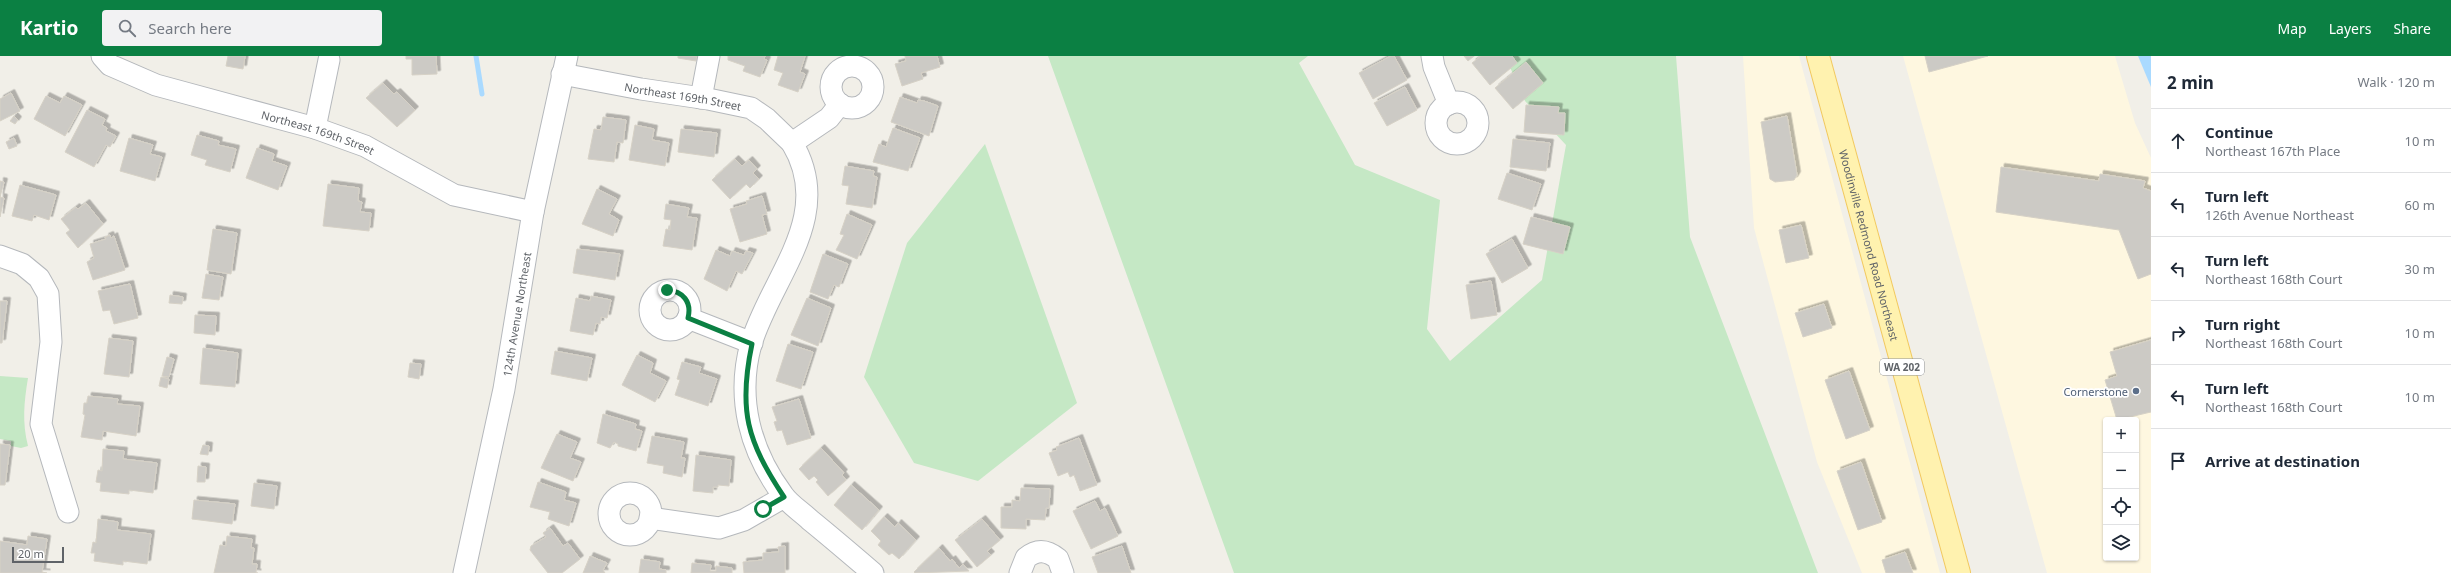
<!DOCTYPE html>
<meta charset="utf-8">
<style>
:root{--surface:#fff;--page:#f2f2f3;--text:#1f2937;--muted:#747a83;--line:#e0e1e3;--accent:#0b8043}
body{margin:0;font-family:"Noto Sans",sans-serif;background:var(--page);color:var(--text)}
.controls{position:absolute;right:12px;bottom:12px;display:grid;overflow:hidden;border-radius:4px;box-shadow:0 1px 3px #0004}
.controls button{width:36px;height:36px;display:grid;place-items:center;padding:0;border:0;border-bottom:1px solid var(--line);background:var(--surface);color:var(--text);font:20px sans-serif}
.scale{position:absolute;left:12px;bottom:10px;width:52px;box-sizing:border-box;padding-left:4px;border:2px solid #5f6368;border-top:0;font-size:11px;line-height:14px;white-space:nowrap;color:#5f6368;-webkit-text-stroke:3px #fff;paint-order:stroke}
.stop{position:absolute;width:12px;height:12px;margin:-9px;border:3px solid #0b8043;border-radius:50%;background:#fff}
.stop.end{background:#0b8043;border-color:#fff;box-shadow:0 1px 4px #0008}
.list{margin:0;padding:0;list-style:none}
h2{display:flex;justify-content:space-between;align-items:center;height:52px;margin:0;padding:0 16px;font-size:17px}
h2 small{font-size:13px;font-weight:400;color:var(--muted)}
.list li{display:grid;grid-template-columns:26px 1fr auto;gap:12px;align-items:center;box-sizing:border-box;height:64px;padding:0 16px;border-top:1px solid var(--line)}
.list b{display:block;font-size:15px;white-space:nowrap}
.list p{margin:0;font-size:13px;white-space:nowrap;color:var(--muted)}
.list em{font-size:13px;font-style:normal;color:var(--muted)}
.icon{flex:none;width:22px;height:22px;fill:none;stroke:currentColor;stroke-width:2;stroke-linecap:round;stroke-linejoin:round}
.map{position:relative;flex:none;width:2151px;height:517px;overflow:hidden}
header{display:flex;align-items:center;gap:24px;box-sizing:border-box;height:56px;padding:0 20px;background:var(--accent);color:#fff}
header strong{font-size:19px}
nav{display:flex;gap:22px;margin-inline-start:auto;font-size:14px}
.search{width:280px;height:36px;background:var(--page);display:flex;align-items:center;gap:10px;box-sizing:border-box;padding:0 14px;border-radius:4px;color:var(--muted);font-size:15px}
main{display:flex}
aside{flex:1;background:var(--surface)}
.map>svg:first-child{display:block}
</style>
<header>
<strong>Kartio</strong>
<div class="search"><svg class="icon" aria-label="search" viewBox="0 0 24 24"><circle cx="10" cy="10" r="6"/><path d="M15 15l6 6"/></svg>Search here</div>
<nav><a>Map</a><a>Layers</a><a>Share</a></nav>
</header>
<main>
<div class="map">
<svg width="2151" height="517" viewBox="0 0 2151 517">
<defs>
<filter id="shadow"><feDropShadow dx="3.5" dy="-3.5" stdDeviation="0" flood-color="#0004"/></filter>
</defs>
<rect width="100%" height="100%" fill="#f1efe8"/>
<g fill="#fef7e0" fill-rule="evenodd">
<polygon points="1743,0 1799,0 1940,517 1862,517 1817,406 1754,172"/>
<path d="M1903,0H2115L2135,67L2151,102V517H2047ZM2106,364H2136V502H2106Z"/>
</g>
<g fill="#c5e8c5">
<polygon points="1048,0 1308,0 1299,7 1355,109 1440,144 1427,273 1450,305 1542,224 1566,89 1525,45 1505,0 1676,0 1690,181 1818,517 1234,517"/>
<polygon points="985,88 1077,347 978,425 914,407 864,321 907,187"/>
<path d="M0,320L28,322C24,346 22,366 28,390L21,392L11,390V385L0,383Z"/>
</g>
<polygon fill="#aadaff" points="2138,0 2151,0 2151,31"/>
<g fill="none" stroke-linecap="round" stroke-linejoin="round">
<polyline stroke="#aadaff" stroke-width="5" points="476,0 482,38"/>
</g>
<g fill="#cccac5" stroke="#d6d1c6" filter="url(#shadow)">
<polygon points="228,0 245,0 243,13 226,10"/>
<polygon points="406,0 436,0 437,18 412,19 412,3 406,3"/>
<polygon points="678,0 697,0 696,5 678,2"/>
<polygon points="728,0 765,0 764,3 767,4 760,21 743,15 745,10 728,4"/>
<polygon points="778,0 805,0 800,16 805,18 798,36 778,29 783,17 774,14"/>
<polygon points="905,0 937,0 940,11 921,17 923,23 902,30 895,8 906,5"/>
<polygon points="1391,0 1394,0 1407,24 1373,43 1359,17"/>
<polygon points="1464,0 1474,0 1468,5"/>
<polygon points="1481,0 1512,0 1517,7 1490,29 1472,7"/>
<polygon points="1925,0 1988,0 1929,16"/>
<polygon points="1526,6 1543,27 1513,53 1495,32"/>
<polygon points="383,27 394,38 397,36 415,54 397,71 366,42"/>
<polygon points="1405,31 1417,54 1387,70 1374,47"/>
<polygon points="11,37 20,55 0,65 0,43"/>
<polygon points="46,40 60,47 64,40 82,49 65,80 34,63"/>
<polygon points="900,41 917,47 918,44 924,45 938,50 929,80 891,66"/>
<polygon points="1526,49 1559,51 1558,57 1565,57 1564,79 1524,76"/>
<polygon points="87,54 105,63 102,69 107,72 106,75 116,80 110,91 106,89 94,111 65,96"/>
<polygon points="14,60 18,64 15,68 10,65"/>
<polygon points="1787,60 1797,119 1794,124 1775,126 1770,123 1761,66"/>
<polygon points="603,61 626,64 623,87 617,86 614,106 588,103 594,73 601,74"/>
<polygon points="635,69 654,73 652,84 669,87 665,110 629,104"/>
<polygon points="893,72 920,82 908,115 873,106 879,88 886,91"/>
<polygon points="681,73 717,77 714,101 678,96"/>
<polygon points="197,79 219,85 218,89 236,93 230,116 205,109 207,104 191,99"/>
<polygon points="14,82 17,90 9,93 6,86"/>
<polygon points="129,82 153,89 150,98 162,101 155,125 120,115"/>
<polygon points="1513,83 1550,87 1546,115 1510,111"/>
<polygon points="257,92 274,98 272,105 287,110 278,134 246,122"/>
<polygon points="735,103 742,110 749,104 757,113 753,117 759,123 750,132 746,128 730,143 712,124"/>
<polygon points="845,110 874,115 873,120 877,121 872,152 846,148 849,130 842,129"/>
<polygon points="2001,111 2099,125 2100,118 2145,125 2143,132 2151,135 2151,218 2138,223 2119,174 1996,156"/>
<polygon points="1507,117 1541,128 1532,154 1498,143"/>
<polygon points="0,125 4,126 0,141 4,142 0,161"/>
<polygon points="328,128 359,132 358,145 362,146 360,156 371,157 369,175 323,170"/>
<polygon points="20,129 56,139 49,164 34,159 32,165 12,160"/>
<polygon points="597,133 617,143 609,158 619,164 613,180 582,168"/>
<polygon points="762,140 767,158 762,159 767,178 740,186 730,153 747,148 746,145"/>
<polygon points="86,147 103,168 78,192 66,177 70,174 61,163 76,151 78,153"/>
<polygon points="666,148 689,152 687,161 697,162 692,194 663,190 666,173 670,174 671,164 664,163"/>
<polygon points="847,158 872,169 857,203 836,194 844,179 840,178"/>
<polygon points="1531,161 1570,171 1563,198 1523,188"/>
<polygon points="1801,169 1809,202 1786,207 1779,174"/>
<polygon points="213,173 237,177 231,218 207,214"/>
<polygon points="110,179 111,182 114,180 125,214 93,224 87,206 94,202 90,188 106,183 105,181"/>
<polygon points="1512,183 1528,212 1502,227 1486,198"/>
<polygon points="577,193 620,198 615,224 573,217"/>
<polygon points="716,194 730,200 732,195 744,199 746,195 753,197 742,218 736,215 727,235 704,223"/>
<polygon points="823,198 848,208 839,231 834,229 828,243 810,236"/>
<polygon points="206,218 223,221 219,244 202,242"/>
<polygon points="1491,225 1497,259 1471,263 1466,229"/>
<polygon points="130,228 138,262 114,268 110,254 103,255 98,235"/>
<polygon points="170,239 183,241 182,248 169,247"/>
<polygon points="591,240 611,244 607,262 601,261 600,268 596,267 593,279 570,275 576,242 590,245"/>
<polygon points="807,242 831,252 818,290 791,279"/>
<polygon points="0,245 7,245 2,287 0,287"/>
<polygon points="1824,248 1832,272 1803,281 1795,257"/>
<polygon points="195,259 216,260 215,279 194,277"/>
<polygon points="109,282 133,285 129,321 104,318"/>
<polygon points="2151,284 2151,356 2117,364 2105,324 2117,320 2110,296"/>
<polygon points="788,288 813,296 801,333 776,325"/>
<polygon points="203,292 238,297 235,331 200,328"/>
<polygon points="555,295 592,302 587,325 551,318"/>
<polygon points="637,299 653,307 650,317 666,325 655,346 622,329"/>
<polygon points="167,301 174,303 169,321 162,320"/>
<polygon points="682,306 701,311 699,317 717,323 708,350 675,339 680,324 677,323"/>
<polygon points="410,307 421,308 419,323 408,321"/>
<polygon points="1849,315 1870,374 1846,383 1825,324"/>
<polygon points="161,321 169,323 167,332 159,330"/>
<polygon points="88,340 118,343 117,348 140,350 136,380 103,375 102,384 81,381 85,359 83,358 84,347 87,347"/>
<polygon points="799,343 811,382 787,389 782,374 777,375 774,366 777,365 772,351"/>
<polygon points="603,358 636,368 635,373 642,375 636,395 618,390 618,388 614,386 610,392 597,387"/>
<polygon points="557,378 577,386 570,402 581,406 573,425 541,412"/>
<polygon points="652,380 684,386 681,402 685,402 682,421 663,417 664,410 647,407"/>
<polygon points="1079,382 1097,429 1080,435 1074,419 1070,421 1068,416 1058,420 1049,397 1057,394 1056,391"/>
<polygon points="0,388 10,389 5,429 0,429"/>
<polygon points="203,389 209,390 208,399 200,398"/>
<polygon points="821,392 844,417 842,419 846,424 828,440 816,426 818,424 814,420 809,424 799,413"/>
<polygon points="103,393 124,395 123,403 157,407 153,437 129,434 129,438 100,435 101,427 96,426 98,414 102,415"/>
<polygon points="696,399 731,404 729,430 718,429 718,431 713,431 713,437 693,435"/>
<polygon points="1861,406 1882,466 1858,474 1837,415"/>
<polygon points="198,410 206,411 205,426 197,426"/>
<polygon points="538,426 566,436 564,444 576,447 569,470 548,463 550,456 530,451"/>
<polygon points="254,427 277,430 274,453 251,450"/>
<polygon points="851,429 879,454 862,474 834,449"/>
<polygon points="1021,432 1050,433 1049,452 1046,452 1045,464 1026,463 1026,473 1001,472 1001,451 1012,451 1012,444 1020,445"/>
<polygon points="194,444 235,448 232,468 192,463"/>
<polygon points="1095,445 1100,455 1105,452 1118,480 1091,493 1073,455"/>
<polygon points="884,461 895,471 898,467 916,484 899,503 892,497 889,499 878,489 881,485 871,475"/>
<polygon points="98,463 118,466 117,474 151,478 147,508 123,505 123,509 94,505 95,497 91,497 93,486 96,487"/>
<polygon points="982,463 1000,484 987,495 991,499 977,511 955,484"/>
<polygon points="550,472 563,490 568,487 580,503 562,517 548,517 530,494 531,490 546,481 543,477"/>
<polygon points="28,480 47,483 42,516 47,517 0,517 0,485 27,489"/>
<polygon points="227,480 252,483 251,492 254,492 252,508 257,508 256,517 258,517 214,517 220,489 226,490"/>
<polygon points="785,490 785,517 744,517 743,506 763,504 763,497 779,496 778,491"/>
<polygon points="1122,490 1131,517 1098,517 1092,501"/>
<polygon points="939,492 950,505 952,503 959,512 963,508 969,515 915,517 914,516"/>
<polygon points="1905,496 1913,517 1886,517 1882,504"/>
<polygon points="590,500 607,507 603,514 605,517 583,517"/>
<polygon points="641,503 660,506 659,513 666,514 666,517 639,517"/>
<polygon points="692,507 711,509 710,515 716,515 716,510 732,512 732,517 691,517"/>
</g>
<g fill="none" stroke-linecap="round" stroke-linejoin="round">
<defs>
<g id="minor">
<path id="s1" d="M102,0L110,9L156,29L315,72L365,90L454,139L533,156"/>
<polyline points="1432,0 1434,11 1449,48"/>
<circle cx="852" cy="31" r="21"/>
<path id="s2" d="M562,18L641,33L708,43L751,52L767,63L792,87"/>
<polyline points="701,42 709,0"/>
<circle cx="1457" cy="67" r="21"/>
<path d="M840,48L829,62L792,87C836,160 771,221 751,288C736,342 750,395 783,439C790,449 802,456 810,464C831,481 852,499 873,517"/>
<polyline points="315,72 329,4"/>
<polyline points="0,200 22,208 39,222 48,238 51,286 41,368 68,456"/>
<circle cx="670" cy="254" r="20"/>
<polyline points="688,262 752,287"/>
<circle cx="630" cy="458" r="21"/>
<polyline points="650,462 719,472 744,464 784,441"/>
<path id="s3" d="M464,517L504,333L533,156L567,0"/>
<path d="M1020,517L1026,502C1037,493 1047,494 1058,503L1063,517"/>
</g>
<g id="major">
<path id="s4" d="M1818,0L1959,517"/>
</g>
</defs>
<use href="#minor" stroke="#b5b8bc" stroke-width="23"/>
<use href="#major" stroke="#f2c960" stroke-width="24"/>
<use href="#minor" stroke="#fff" stroke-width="21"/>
<use href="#major" stroke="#fff2af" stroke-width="22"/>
</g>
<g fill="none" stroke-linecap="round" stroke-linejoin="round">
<path stroke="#0b8043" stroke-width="5" d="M667,234C683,235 692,246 688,262L752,288C738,354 747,385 784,441L763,453"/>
</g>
<circle fill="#5c6f8a" stroke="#fff" stroke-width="1.5" cx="2136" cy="335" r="4"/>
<g text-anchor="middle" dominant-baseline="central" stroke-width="3.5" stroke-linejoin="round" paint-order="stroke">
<rect fill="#fff" stroke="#8f9295" stroke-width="1" x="1880" y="303" width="44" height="16" rx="3"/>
<g font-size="10" font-weight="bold" fill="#5f6368">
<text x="1902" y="311">WA 202</text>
</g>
<g font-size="11" fill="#5f6368" stroke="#fff">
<text stroke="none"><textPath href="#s2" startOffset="123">Northeast 169th Street</textPath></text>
<text stroke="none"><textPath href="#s1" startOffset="231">Northeast 169th Street</textPath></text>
<text stroke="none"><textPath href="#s4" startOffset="196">Woodinville Redmond Road Northeast</textPath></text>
<text stroke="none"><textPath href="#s3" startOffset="264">124th Avenue Northeast</textPath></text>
</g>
<g font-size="11" fill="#4e5e75" stroke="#fff" text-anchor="end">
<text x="2128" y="335">Cornerstone</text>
</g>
</g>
</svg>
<div class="controls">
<button>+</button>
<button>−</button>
<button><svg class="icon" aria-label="locate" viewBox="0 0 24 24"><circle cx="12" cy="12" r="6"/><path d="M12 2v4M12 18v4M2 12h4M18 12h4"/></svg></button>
<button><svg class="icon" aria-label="layers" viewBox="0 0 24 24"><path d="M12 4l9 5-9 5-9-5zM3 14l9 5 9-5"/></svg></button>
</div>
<div class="scale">20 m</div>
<div class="stop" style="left:763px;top:453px"></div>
<div class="stop end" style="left:667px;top:234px"></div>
</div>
<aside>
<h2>2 min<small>Walk · 120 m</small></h2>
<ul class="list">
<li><svg class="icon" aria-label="ahead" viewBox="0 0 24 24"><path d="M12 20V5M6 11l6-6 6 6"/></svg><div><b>Continue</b><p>Northeast 167th Place</p></div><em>10 m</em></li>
<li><svg class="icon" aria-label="left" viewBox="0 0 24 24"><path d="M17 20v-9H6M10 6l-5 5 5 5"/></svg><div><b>Turn left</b><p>126th Avenue Northeast</p></div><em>60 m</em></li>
<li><svg class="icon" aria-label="left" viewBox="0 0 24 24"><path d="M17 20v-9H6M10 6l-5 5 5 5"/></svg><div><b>Turn left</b><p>Northeast 168th Court</p></div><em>30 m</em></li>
<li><svg class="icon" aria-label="right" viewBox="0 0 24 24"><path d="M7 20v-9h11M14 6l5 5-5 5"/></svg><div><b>Turn right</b><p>Northeast 168th Court</p></div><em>10 m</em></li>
<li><svg class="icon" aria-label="left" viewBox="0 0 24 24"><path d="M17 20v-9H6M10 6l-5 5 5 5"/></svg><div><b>Turn left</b><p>Northeast 168th Court</p></div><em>10 m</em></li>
<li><svg class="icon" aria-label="arrive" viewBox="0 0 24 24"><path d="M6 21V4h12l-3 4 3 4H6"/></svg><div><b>Arrive at destination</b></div></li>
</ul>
</aside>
</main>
